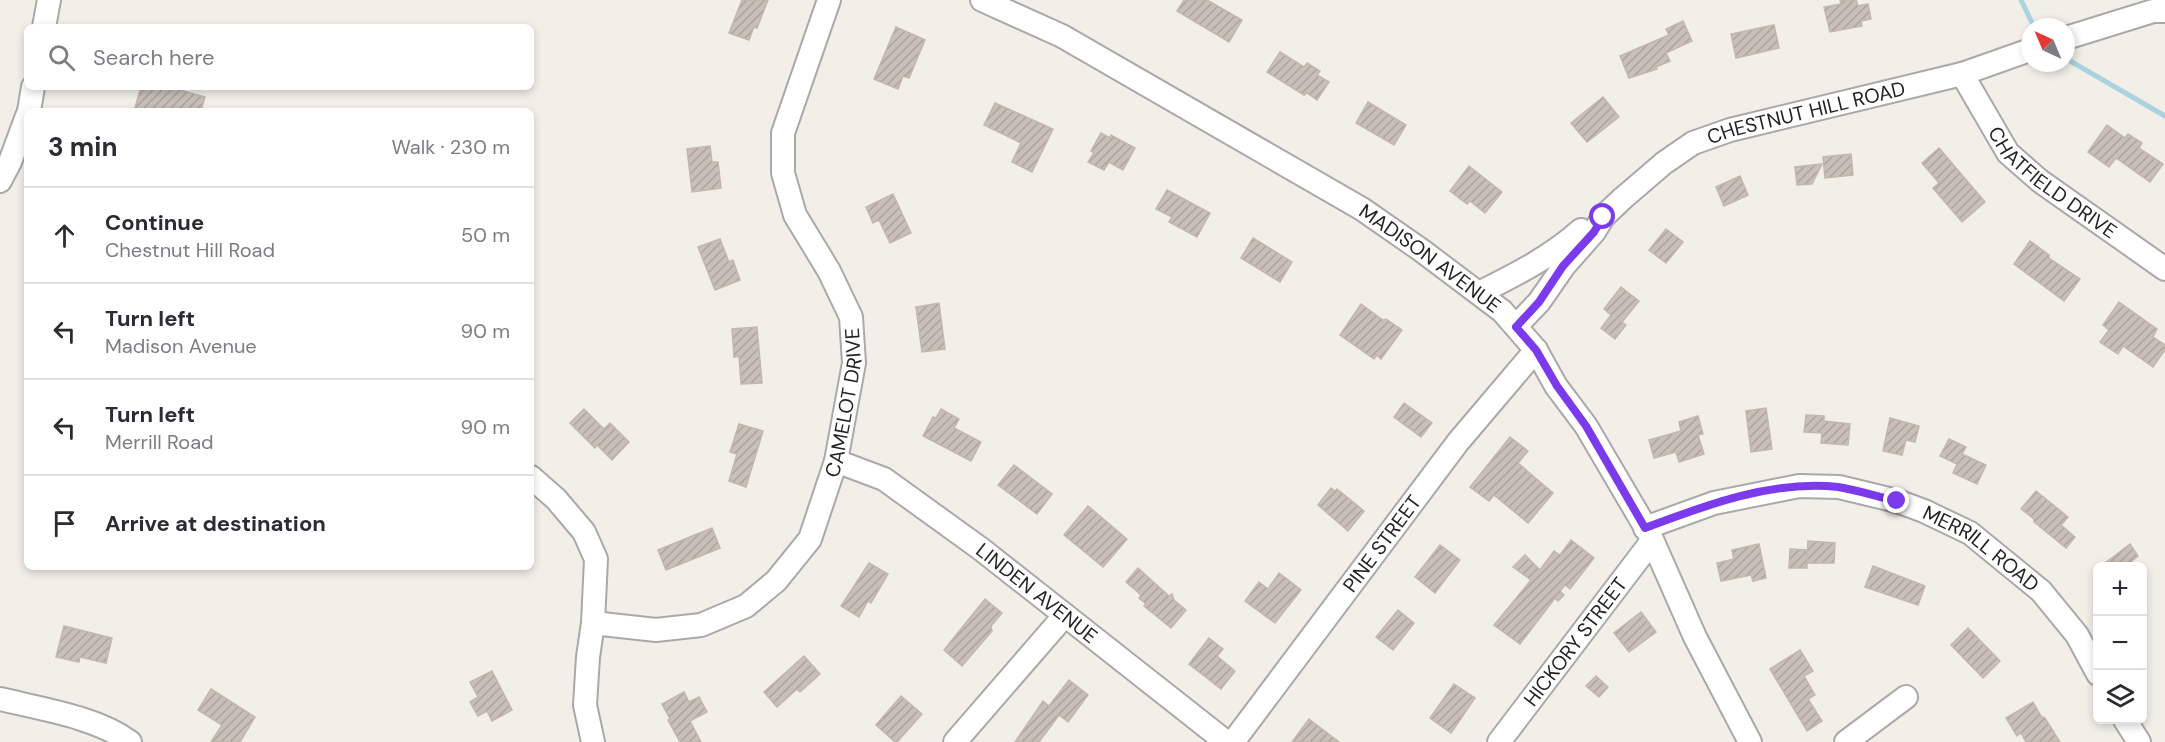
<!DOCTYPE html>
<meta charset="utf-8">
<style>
:root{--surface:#fff;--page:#f2f2f3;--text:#2b2b33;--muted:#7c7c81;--line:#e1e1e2}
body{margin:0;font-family:"DM Sans",sans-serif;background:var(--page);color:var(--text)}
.controls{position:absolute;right:18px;bottom:18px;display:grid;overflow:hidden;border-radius:9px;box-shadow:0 3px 9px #0003}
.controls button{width:54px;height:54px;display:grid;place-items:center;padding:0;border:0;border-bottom:2px solid var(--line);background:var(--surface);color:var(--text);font:30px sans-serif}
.compass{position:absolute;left:2021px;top:18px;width:54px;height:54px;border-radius:50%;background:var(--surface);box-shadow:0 3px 9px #0003;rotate:316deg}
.stop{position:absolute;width:18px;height:18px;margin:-14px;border:4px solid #7c3aed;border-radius:50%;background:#fff}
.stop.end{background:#7c3aed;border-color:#fff;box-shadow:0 2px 6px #0008}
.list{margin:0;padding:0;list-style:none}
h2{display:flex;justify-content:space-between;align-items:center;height:78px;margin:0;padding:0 24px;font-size:26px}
h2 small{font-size:20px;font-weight:400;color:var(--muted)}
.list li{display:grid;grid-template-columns:39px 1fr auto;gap:18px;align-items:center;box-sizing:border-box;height:96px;padding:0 24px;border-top:2px solid var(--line)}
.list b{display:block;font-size:22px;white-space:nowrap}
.list p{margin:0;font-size:20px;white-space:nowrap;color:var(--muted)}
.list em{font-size:20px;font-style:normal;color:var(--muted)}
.icon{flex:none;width:33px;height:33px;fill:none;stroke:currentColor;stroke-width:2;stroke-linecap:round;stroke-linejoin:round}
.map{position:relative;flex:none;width:2165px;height:742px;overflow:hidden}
.search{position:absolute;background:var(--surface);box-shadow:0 3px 9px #0003;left:24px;top:24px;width:510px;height:66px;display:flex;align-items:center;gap:15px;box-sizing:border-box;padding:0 21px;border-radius:9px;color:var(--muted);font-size:22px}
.panel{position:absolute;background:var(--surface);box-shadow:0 3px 9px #0003;left:24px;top:108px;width:510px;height:462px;border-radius:9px}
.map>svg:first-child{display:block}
</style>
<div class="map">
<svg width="2165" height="742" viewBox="0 0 2165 742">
<defs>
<pattern id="building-hatch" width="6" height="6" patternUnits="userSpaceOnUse" patternTransform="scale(1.5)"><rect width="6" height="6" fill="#c7bfb8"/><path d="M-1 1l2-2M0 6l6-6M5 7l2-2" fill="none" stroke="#aba49e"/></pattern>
</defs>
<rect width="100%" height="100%" fill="#f2efe9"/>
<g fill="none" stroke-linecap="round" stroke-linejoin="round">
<g stroke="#aad3df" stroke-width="5">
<polyline points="2021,0 2034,27"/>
<polyline points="2066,57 2072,62 2165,116"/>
</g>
</g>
<g fill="url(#building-hatch)" stroke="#c4b6ab" stroke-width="1.5">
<polygon points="742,0 768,0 757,28 754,27 749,40 729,33"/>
<polygon points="1184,0 1207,0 1242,20 1229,42 1177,11"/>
<polygon points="1840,0 1856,0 1858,6 1868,4 1871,19 1861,21 1862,26 1830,32 1824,7 1841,4"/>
<polygon points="1683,21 1692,41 1666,53 1670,61 1656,67 1657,69 1629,78 1620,56 1669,35 1666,29"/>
<polygon points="1774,25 1779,48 1736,58 1731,34"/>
<polygon points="896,27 925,40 909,78 903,76 898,89 874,79"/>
<polygon points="1280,52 1304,67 1307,63 1320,71 1317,75 1329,82 1317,100 1307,93 1304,95 1267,72"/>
<polygon points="141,87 169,87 205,97 201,111 134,111"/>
<polygon points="1603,97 1619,117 1587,142 1571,123"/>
<polygon points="1368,102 1406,125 1394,145 1356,123"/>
<polygon points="995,103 1053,129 1032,172 1012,162 1021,143 984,125"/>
<polygon points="2107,125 2125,138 2128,134 2142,143 2139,148 2163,164 2150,182 2116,158 2109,167 2088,152"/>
<polygon points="1101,133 1110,138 1111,135 1135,148 1123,170 1109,162 1104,170 1088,162 1094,153 1091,151"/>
<polygon points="710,146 712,162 718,162 721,188 692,192 687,149"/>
<polygon points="1939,148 1985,202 1962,222 1933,188 1939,183 1922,163"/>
<polygon points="1851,154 1853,175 1825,178 1823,157"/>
<polygon points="1822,164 1812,184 1797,185 1795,167"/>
<polygon points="1469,166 1502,192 1485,213 1470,201 1467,204 1450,191"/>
<polygon points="1740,176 1748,195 1724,206 1716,187"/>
<polygon points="1167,190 1210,213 1197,237 1169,222 1172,217 1156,209"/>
<polygon points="893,194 911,233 890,243 879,220 873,223 866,207"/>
<polygon points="1666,229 1683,242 1666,263 1649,250"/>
<polygon points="1253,238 1292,262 1280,282 1241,258"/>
<polygon points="720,239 729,262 733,260 740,280 715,290 698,247"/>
<polygon points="2030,241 2049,255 2049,258 2080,279 2064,301 2014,264"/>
<polygon points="1621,287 1639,301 1622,322 1626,325 1615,339 1601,328 1611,315 1604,309"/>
<polygon points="2119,302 2157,329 2153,337 2165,345 2165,350 2153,367 2123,346 2118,354 2100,342 2109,330 2103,325"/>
<polygon points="939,303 945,349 922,352 916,307"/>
<polygon points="1361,304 1383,320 1386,319 1402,330 1381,359 1377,355 1374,359 1340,335"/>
<polygon points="757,327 762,383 741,384 739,356 734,357 732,329"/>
<polygon points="1404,403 1432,423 1421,437 1394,417"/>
<polygon points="1766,408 1772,449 1751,452 1746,411"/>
<polygon points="584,409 604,429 610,423 629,442 612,460 597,445 595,448 570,423"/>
<polygon points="941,409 959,419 954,428 981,442 971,461 923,436 933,417 936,418"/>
<polygon points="1806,415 1824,416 1824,421 1850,424 1848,445 1821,443 1822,433 1804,432"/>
<polygon points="1698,416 1703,434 1698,435 1704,454 1679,462 1676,452 1654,458 1649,440 1681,431 1679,422"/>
<polygon points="1890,418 1919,426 1915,442 1906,440 1902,455 1883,451"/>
<polygon points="739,424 763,431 746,487 729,481 737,454 730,452"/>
<polygon points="1510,437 1528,451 1518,463 1553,493 1528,523 1494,495 1489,501 1470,487"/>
<polygon points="1949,439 1966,447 1962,454 1986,465 1977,484 1953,473 1957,464 1940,456"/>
<polygon points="1014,465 1052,494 1037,514 998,485"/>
<polygon points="1331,488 1335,491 1337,489 1364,511 1348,531 1318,505"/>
<polygon points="2036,491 2068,517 2061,525 2075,537 2066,548 2034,522 2034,519 2021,509"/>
<polygon points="1088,506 1127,539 1103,567 1064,535"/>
<polygon points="712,528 720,548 666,570 658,550"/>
<polygon points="1571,540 1594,558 1570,589 1565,585 1560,591 1564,595 1558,601 1555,598 1520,644 1494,625 1531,580 1513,567 1525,555 1540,570 1554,551 1560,555"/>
<polygon points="1808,541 1835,543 1834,563 1807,563"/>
<polygon points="1759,544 1766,578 1753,581 1751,575 1721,581 1717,563 1734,559 1732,550"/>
<polygon points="2130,544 2138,556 2124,567 2100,567"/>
<polygon points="1440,545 1460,560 1435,593 1415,577"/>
<polygon points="1790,549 1807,550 1807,568 1789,568"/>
<polygon points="869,563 888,574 871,603 868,601 859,617 841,606"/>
<polygon points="1873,566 1925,586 1918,605 1865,587"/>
<polygon points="1138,568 1169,596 1172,594 1174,600 1186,610 1171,628 1144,606 1146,604 1139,598 1141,595 1126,582"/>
<polygon points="1279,573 1301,590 1275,623 1245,601 1259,582 1268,589"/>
<polygon points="985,599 1002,613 991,626 992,631 962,666 944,650"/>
<polygon points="1398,610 1414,623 1393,650 1376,637"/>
<polygon points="1641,612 1656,632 1629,652 1614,633"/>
<polygon points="64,626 112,638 106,663 80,657 79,662 56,657"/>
<polygon points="1968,628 2000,661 1983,678 1951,645"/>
<polygon points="1209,638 1223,649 1217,656 1235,671 1221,689 1189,664"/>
<polygon points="1800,650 1813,671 1804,676 1815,695 1808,699 1822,721 1807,731 1770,669"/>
<polygon points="804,656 820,674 800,692 797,689 777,707 764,692"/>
<polygon points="492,671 512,710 492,721 487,711 478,716 470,702 478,697 470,682"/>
<polygon points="1596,676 1608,687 1599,697 1586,686"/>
<polygon points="1069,680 1088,695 1068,722 1059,715 1039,742 1015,742 1043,701 1049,706"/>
<polygon points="1454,684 1475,698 1451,733 1430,718"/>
<polygon points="211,689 255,717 240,742 211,742 222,725 198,710"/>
<polygon points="684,692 689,702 699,697 707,712 690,721 701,742 680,742 668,720 670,719 662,704"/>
<polygon points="901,696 922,714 897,742 895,742 876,725"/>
<polygon points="2033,702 2041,716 2045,718 2060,742 2026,742 2021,733 2017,736 2006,718"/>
<polygon points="1309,719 1339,742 1292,742"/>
</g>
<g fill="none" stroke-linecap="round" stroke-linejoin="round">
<defs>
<g id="minor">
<path id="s1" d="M982,0L1062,36L1362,209L1421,250L1502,311L1536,350L1556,386L1586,426L1650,535L1695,637L1750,742"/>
<polyline points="44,27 49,0"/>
<polyline points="2066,38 2153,11 2165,11"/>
<path id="s2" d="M1962,74L2008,153L2040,181L2165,269"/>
<polyline points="29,111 33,87"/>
<polyline points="0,181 10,162 27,116"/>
<path d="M1479,293C1515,275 1551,257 1581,230"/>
<path id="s3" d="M1516,326L1539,302L1564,266L1594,232L1603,217L1622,199L1664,163L1693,143L1730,130L1962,74L2030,50"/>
<path id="s4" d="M836,461L884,479L981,549L1226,742"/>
<polyline points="531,477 556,499 584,532 596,559 593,623 588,657 585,705 593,742"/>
<path id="s5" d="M1645,528L1714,503L1799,486L1839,487L1897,501L1924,511L1970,533L2041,591L2077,635L2098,674"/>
<path id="s6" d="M593,623L656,630L701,625L746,606L776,581L810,539L836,461L854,363L851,317L829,271L795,215L783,173V133L829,0"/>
<path d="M0,699C41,709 96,717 130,742"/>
<polyline points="2125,720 2139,742"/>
<polyline points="955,742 1065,615"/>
<path id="s7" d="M1233,742L1458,442L1536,350"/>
<path id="s8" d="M1499,742L1652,541"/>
<polyline points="1846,742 1906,697"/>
</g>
</defs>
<use href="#minor" stroke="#a9a9a9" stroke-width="26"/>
<use href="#minor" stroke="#fff" stroke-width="22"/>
</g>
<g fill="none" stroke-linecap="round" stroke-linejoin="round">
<path stroke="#7c3aed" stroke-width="8" d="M1603,217L1594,232L1563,266L1539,302L1516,327L1536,350L1557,386L1586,426L1645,528C1706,505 1772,480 1838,487C1858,490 1878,497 1897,501"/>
</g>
<g text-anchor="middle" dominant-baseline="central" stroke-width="5" stroke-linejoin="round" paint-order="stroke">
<g font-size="20" fill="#222" stroke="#fff">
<text stroke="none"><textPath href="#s3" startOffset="374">CHESTNUT HILL ROAD</textPath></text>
<text stroke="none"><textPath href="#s2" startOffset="144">CHATFIELD DRIVE</textPath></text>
<text stroke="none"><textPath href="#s1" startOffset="518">MADISON AVENUE</textPath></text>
<text stroke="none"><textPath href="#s6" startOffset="392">CAMELOT DRIVE</textPath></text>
<text stroke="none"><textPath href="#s7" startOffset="248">PINE STREET</textPath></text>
<text stroke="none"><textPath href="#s5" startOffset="357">MERRILL ROAD</textPath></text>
<text stroke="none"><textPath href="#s4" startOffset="242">LINDEN AVENUE</textPath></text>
<text stroke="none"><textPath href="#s8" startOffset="126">HICKORY STREET</textPath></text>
</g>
</g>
</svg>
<div class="controls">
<button>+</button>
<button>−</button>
<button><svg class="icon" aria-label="layers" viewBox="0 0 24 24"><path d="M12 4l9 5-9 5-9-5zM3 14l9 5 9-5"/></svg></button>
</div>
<svg class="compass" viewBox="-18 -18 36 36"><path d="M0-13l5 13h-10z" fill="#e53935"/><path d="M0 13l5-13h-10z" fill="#7c7c81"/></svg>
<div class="stop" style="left:1603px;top:217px"></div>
<div class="stop end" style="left:1897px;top:501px"></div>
<div class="search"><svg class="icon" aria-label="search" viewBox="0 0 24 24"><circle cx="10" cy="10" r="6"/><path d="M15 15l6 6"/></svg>Search here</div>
<section class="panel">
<h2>3 min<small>Walk · 230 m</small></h2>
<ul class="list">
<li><svg class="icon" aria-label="ahead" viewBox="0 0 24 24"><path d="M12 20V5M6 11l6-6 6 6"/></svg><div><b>Continue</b><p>Chestnut Hill Road</p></div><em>50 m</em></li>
<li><svg class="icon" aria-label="left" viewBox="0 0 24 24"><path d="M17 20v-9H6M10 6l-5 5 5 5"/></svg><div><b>Turn left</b><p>Madison Avenue</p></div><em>90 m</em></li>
<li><svg class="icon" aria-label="left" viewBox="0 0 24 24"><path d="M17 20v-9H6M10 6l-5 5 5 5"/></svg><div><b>Turn left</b><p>Merrill Road</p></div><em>90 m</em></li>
<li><svg class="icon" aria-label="arrive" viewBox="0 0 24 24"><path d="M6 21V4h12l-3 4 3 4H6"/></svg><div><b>Arrive at destination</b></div></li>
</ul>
</section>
</div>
